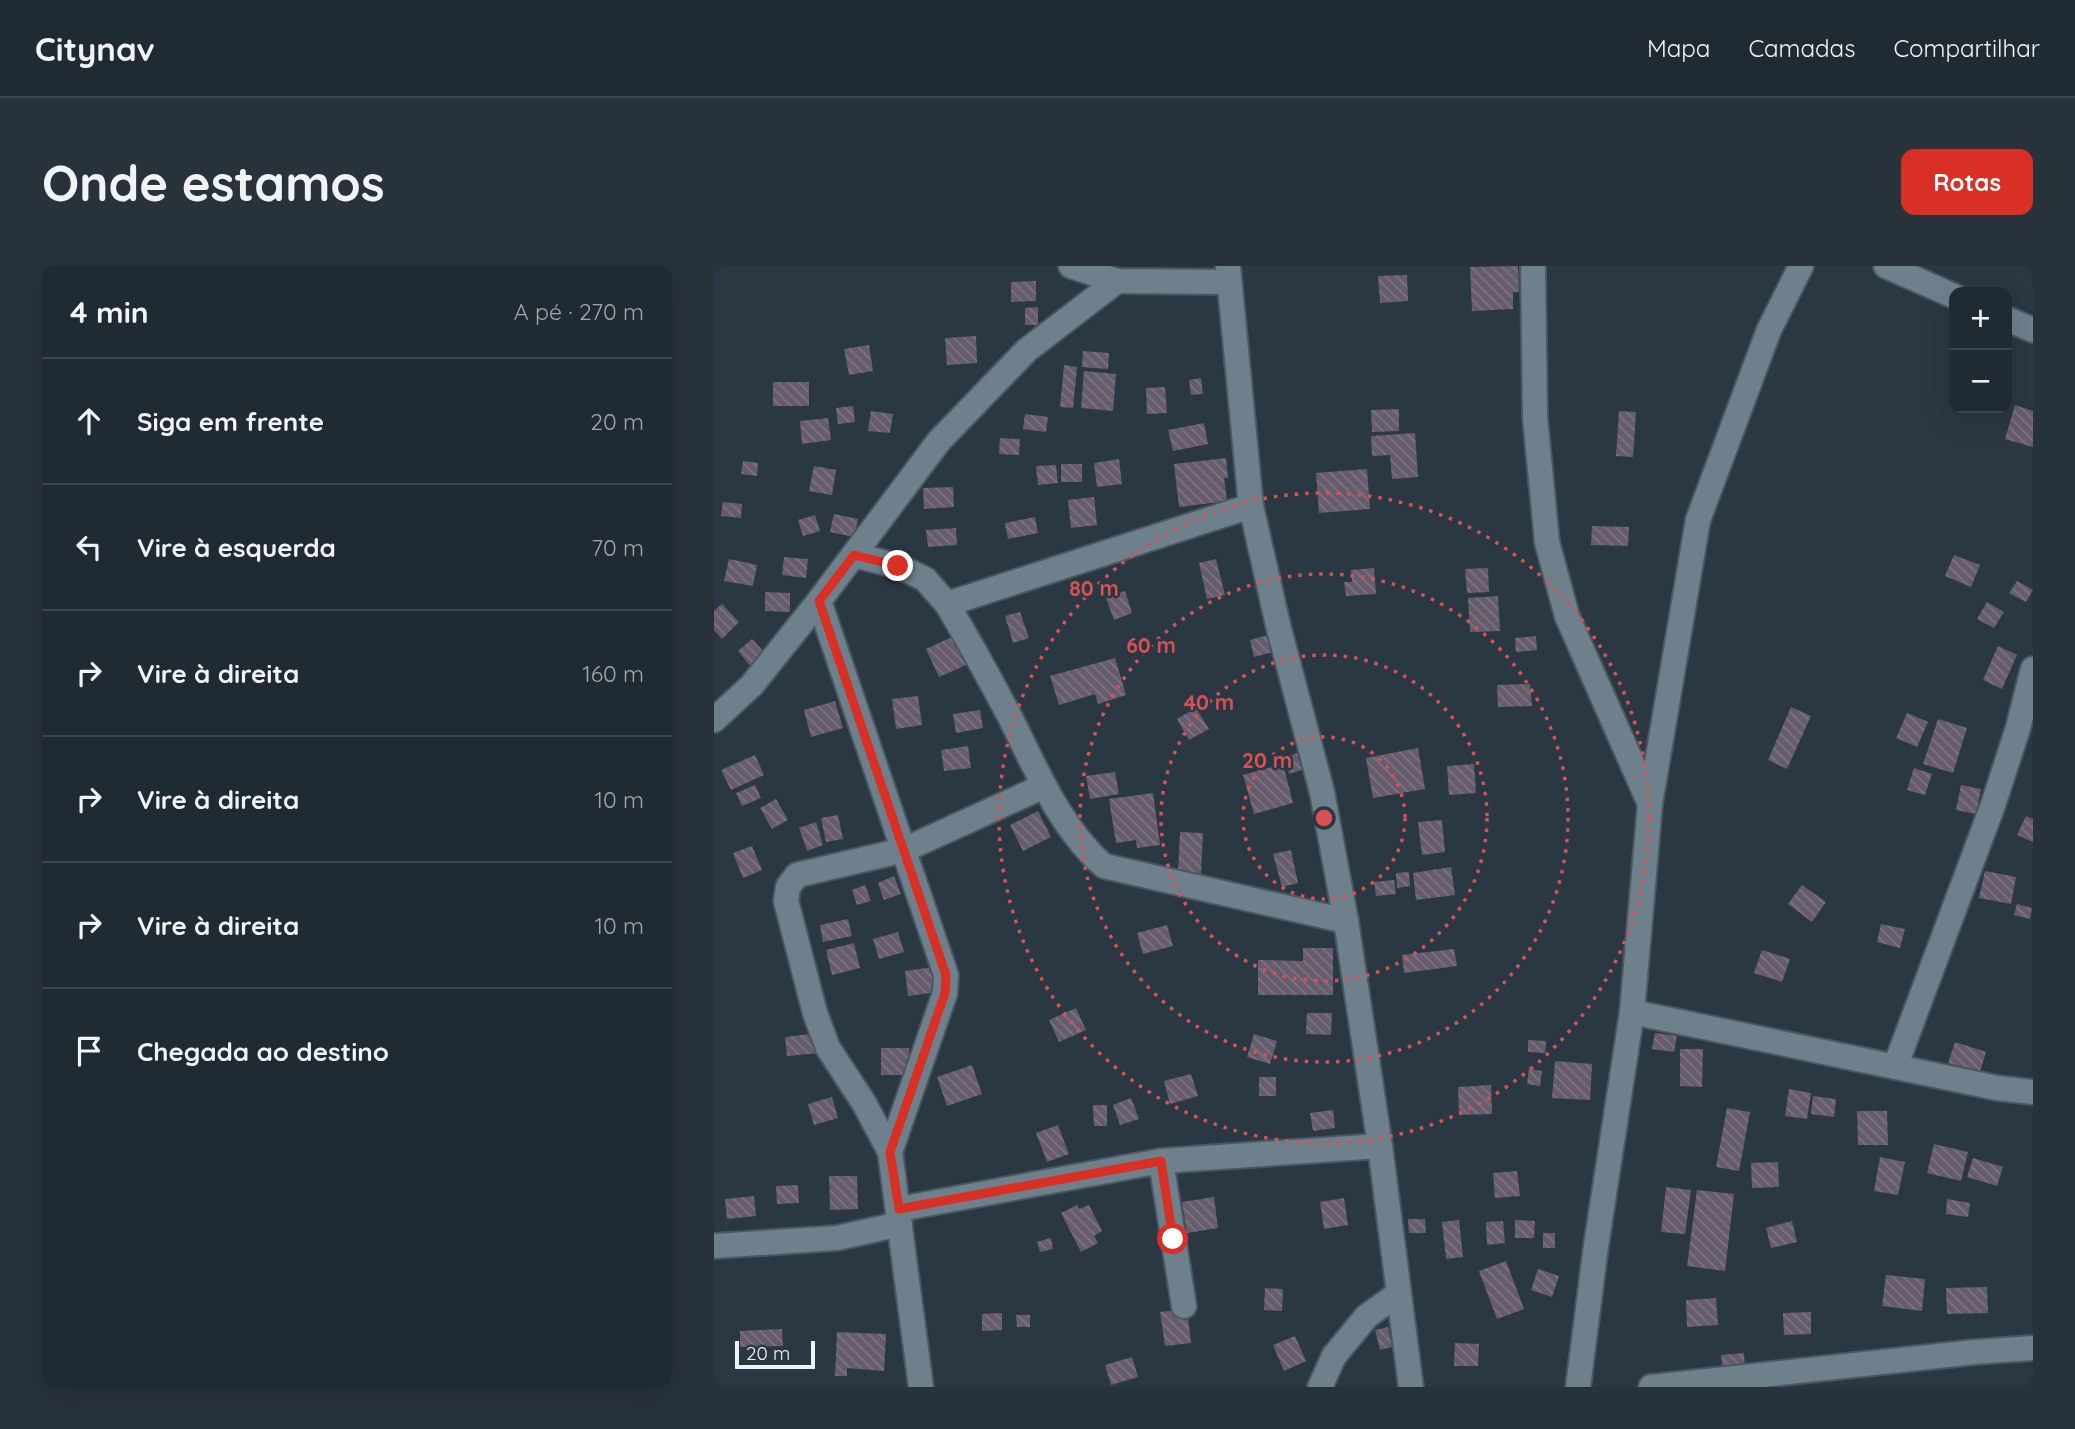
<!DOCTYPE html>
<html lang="pt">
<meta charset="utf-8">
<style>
:root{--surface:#202a33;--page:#28323b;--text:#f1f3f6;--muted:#a2a7ac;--line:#3d464e;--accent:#d93025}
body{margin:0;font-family:Quicksand,sans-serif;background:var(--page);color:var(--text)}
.controls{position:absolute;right:21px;top:21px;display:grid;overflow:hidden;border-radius:14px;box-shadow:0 7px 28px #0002}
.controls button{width:63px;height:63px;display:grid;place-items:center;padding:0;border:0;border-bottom:2px solid var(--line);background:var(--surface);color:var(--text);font:35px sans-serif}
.scale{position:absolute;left:21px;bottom:18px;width:80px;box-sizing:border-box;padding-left:7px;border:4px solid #ebf4fc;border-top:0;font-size:19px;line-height:24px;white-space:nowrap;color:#ebf4fc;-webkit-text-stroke:5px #2a3844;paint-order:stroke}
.stop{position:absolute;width:21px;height:21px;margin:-16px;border:5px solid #d93025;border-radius:50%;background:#fff}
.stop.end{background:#d93025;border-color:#fff;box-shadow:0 2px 7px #0008}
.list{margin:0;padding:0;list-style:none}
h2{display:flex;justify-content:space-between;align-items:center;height:91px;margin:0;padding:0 28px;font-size:30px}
h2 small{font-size:23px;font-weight:400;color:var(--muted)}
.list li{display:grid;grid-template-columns:46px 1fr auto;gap:21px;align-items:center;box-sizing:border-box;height:126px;padding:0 28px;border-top:2px solid var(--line)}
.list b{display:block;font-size:26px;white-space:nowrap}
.list em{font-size:23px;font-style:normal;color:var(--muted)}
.icon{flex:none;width:38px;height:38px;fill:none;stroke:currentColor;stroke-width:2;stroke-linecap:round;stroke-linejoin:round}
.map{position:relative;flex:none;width:1319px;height:1121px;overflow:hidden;border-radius:14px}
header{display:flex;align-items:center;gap:42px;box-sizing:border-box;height:98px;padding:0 35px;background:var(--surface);border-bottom:2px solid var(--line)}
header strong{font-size:33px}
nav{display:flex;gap:38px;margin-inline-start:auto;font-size:24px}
.intro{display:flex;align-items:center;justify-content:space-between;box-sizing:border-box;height:168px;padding:0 42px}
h1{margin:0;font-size:49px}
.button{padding:18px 32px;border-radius:14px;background:var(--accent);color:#fff;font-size:24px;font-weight:700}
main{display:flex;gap:42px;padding:0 42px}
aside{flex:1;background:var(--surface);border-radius:14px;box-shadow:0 7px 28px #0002}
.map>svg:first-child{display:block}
</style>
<header>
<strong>Citynav</strong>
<nav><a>Mapa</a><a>Camadas</a><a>Compartilhar</a></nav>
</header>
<div class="intro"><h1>Onde estamos</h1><a class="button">Rotas</a></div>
<main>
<aside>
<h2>4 min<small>A pé · 270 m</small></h2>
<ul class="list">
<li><svg class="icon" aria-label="ahead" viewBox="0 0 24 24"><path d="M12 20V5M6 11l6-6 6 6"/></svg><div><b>Siga em frente</b></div><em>20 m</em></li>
<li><svg class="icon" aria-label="left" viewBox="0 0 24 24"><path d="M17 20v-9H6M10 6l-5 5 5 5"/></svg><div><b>Vire à esquerda</b></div><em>70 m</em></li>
<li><svg class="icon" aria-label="right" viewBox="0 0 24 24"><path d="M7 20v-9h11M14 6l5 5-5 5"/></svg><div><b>Vire à direita</b></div><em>160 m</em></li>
<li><svg class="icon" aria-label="right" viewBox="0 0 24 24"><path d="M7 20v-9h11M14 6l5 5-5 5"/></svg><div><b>Vire à direita</b></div><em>10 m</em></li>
<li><svg class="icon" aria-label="right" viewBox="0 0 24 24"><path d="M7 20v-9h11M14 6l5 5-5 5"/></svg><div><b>Vire à direita</b></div><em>10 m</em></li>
<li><svg class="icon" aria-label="arrive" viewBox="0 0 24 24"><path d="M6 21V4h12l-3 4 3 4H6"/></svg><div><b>Chegada ao destino</b></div></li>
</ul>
</aside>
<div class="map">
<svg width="1319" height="1121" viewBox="0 0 1319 1121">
<defs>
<pattern id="building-back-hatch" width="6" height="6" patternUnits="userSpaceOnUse" patternTransform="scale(1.75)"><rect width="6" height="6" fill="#665c6c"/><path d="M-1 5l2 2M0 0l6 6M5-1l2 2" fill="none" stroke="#7c7482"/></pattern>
</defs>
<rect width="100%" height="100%" fill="#2a3844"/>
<g fill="url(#building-back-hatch)">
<polygon points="804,0 805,26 799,26 799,43 758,45 756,1"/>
<polygon points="693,9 694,35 666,37 664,10"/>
<polygon points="322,15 322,35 297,36 297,16"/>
<polygon points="324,41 324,59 311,59 311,42"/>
<polygon points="262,70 263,97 233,99 231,72"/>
<polygon points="155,79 159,105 135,109 130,83"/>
<polygon points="369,85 395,87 394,103 368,101"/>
<polygon points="350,99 363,101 359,142 346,141"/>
<polygon points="370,105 402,108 399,145 367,142"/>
<polygon points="487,112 489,128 477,129 475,114"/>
<rect x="59" y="116" width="36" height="24"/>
<polygon points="451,121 453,147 433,148 432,122"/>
<polygon points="1301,139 1319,145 1319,181 1291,173"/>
<polygon points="139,140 141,156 124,158 122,142"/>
<polygon points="685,143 685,165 658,166 657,144"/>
<polygon points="157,145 179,148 176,167 154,165"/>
<polygon points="905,145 922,146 919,191 902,190"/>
<polygon points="311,148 334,151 332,166 309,163"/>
<polygon points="114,152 117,174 88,178 86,155"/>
<polygon points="490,157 494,178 459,185 454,164"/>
<polygon points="701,167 704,211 678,213 676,189 658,190 657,170"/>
<polygon points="286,172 306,173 305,189 285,188"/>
<polygon points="512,192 514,212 510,212 513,235 465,241 460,198"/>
<polygon points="405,193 408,218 383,221 380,197"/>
<polygon points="29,195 44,197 43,210 27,208"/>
<rect x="347" y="198" width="21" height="18"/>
<polygon points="342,199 344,217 324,219 322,200"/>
<polygon points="100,200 122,204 118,229 95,225"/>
<polygon points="653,203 656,243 605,247 602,207"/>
<polygon points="239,221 240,241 210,243 209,222"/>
<polygon points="380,231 383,259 357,262 354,234"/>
<polygon points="9,236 28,238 27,252 7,250"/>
<polygon points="120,248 144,253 140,271 116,266"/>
<polygon points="101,249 106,265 89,270 84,254"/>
<polygon points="321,251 324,267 294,273 291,257"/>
<polygon points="878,260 915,261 914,280 877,279"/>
<polygon points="242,262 243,279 214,281 212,264"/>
<polygon points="1240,289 1266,299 1257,321 1231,310"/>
<polygon points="70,291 94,293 92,312 68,309"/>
<polygon points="15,293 43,299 39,320 10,315"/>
<polygon points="502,293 511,329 493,333 485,297"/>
<polygon points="660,302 662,328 632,330 630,316 638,316 637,304"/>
<polygon points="774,302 775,326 753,327 751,303"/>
<polygon points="1303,315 1319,324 1312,336 1295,327"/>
<polygon points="411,325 418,347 400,354 392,332"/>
<polygon points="51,326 76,327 76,346 51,345"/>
<polygon points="784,330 786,365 756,366 754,332"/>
<polygon points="1273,336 1290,346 1280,362 1263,353"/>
<polygon points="8,338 25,356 8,373 0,364 0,345"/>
<polygon points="306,346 315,372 299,377 291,350"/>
<polygon points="554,369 559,386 540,391 536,374"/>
<polygon points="822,370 823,384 802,386 801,372"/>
<polygon points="238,371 252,399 225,411 212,383"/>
<polygon points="38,373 53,389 38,402 24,385"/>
<polygon points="1284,380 1303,389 1288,423 1269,414"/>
<polygon points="401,392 412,429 384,438 381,428 345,439 336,410"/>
<polygon points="816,418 818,440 784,441 783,419"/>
<polygon points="204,430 208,459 182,463 178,433"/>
<polygon points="121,435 129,462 97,471 90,444"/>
<polygon points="1077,441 1097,450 1073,503 1054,494"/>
<polygon points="482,442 495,463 475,474 463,453"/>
<polygon points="266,444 269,462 242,467 239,448"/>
<polygon points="1193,447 1214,456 1203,481 1182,472"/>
<polygon points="1224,453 1253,462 1239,507 1209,498"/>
<polygon points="254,480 257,502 230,505 227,484"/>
<polygon points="704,482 711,523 659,532 652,492"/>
<polygon points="583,487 588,504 575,508 571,491"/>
<polygon points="41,489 50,509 17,524 7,504"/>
<polygon points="569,498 579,537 540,548 529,509"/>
<polygon points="760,498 762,527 735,529 733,500"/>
<polygon points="1200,502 1218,508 1211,529 1193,524"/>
<polygon points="401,506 405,528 376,533 372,510"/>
<polygon points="41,519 47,532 28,540 22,527"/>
<polygon points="1247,519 1267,523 1262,548 1242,544"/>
<polygon points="439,527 446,579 423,582 422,574 402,577 395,533"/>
<polygon points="62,533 74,554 58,563 46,542"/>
<polygon points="324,545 337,571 309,585 296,559"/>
<polygon points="124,549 129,573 112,576 107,552"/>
<polygon points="1312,550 1319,553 1319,576 1303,569"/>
<polygon points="728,554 731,586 708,589 704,556"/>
<polygon points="102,556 109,579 93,585 85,562"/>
<polygon points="466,566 489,567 487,608 464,607"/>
<polygon points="38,580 48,604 29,612 19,587"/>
<polygon points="577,584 584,617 568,621 559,588"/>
<polygon points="737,601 741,629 702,634 699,607"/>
<polygon points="1271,605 1302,611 1297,638 1265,632"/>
<polygon points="695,606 696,620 683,622 682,607"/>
<polygon points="180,610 187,628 170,634 164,617"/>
<polygon points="680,614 682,628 662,630 660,616"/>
<polygon points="151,619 157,635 143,639 138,624"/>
<polygon points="1088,619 1112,636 1098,656 1074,638"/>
<polygon points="1303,638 1318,642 1316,653 1300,649"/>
<polygon points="134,653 138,670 109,676 106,659"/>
<polygon points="1167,658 1191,663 1186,682 1163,676"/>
<polygon points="453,659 459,680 429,688 423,667"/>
<polygon points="184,666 190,686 165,693 159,673"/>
<polygon points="140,677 146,702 118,709 112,684"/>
<polygon points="589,682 619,682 619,729 544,729 544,694 589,695"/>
<polygon points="740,683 743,700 690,707 688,689"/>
<polygon points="1048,684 1076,693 1068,716 1040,707"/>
<polygon points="220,701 223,726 194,730 191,705"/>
<polygon points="362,742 372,764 345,776 335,754"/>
<polygon points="593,747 618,747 617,769 592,768"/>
<polygon points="104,767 106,787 73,790 71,771"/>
<polygon points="941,767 963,770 960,786 938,783"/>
<polygon points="540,768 563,775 556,798 533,791"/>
<polygon points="814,774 832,775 831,787 814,786"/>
<polygon points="1241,776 1272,786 1266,806 1234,797"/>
<rect x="167" y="782" width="28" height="27"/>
<polygon points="966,783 989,783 988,821 966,820"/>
<polygon points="841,795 878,798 876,834 838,832"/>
<polygon points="258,799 268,828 233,840 223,811"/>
<polygon points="815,803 828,805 826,820 813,818"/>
<polygon points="477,808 484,830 456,838 450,815"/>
<rect x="545" y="811" width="17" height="19"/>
<polygon points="777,819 778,848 745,849 744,821"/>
<polygon points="1075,823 1097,827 1093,853 1071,850"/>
<polygon points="1099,830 1122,833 1120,851 1097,848"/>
<polygon points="118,831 124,852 100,859 94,838"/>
<polygon points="417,832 425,853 406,859 399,839"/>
<polygon points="379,839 393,839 393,860 380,860"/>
<polygon points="1013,842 1036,846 1025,905 1002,901"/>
<polygon points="619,844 621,862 599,865 596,847"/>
<polygon points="1143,845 1173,845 1174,879 1144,879"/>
<polygon points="344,859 355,888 333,896 322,867"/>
<polygon points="1220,878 1254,886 1247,915 1213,907"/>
<polygon points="1166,891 1191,896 1184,929 1160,925"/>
<polygon points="1259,892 1289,901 1283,920 1253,911"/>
<polygon points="1064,896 1065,921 1038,922 1037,897"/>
<polygon points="803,905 806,930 781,932 779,907"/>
<polygon points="115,910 143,910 144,943 116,944"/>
<polygon points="84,919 85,937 63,938 62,920"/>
<polygon points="952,921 977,924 971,968 947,966"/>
<polygon points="983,924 1020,928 1011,1005 973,1000"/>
<polygon points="40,930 42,950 13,953 11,933"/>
<polygon points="500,931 504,962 473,967 468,936"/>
<polygon points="630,932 634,959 610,963 606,936"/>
<polygon points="1233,933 1256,937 1254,951 1232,948"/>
<polygon points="363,939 365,943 375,939 388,965 380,970 384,977 367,986 347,947"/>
<polygon points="694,953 711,953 712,967 695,967"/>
<polygon points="745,954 749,991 732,993 728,956"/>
<polygon points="801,954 821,955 820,972 801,972"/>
<polygon points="789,955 791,977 773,979 772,956"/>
<polygon points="1078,955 1083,976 1057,982 1052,962"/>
<rect x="829" y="967" width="12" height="15"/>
<polygon points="337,972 339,983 326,986 323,976"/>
<polygon points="792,995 810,1043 783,1053 765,1005"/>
<polygon points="824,1003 845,1010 838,1031 817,1024"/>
<polygon points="1172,1009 1211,1013 1208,1045 1168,1040"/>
<polygon points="1273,1021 1274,1047 1233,1048 1232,1022"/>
<polygon points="551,1022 569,1023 568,1045 550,1044"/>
<polygon points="1002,1032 1004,1059 973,1061 972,1034"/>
<polygon points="473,1043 477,1077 451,1080 446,1046"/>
<polygon points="1097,1046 1097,1068 1070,1069 1069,1047"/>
<polygon points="288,1047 288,1064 268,1065 268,1048"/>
<polygon points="302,1049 316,1049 316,1061 303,1061"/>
<polygon points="674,1061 678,1081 666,1084 661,1064"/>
<polygon points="68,1063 69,1080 26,1081 26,1065"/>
<polygon points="123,1066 172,1068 170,1105 133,1102 133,1110 121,1110"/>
<polygon points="581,1070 592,1095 570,1105 559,1079"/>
<polygon points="741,1077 765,1078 764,1100 740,1100"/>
<polygon points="1030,1087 1031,1104 1009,1106 1007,1089"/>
<polygon points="418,1091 424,1111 397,1119 391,1099"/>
</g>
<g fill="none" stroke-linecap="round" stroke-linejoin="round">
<defs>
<g id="street">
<polyline points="357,0 403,15 514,16"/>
<polyline points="514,0 537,240 564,359 608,526 632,655 666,880 697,1121"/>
<polyline points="819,0 821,151 833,276 853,350 936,538"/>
<polyline points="1172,0 1240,30"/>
<polyline points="1293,53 1319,64"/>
<polyline points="140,289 184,300 211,313 233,338 537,240"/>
<polyline points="105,335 232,709 231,727 176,886"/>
<path d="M233,338C255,375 276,413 296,451C322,503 346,562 390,600L632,655"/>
<polyline points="0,454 38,419 105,335 225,175 313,84 403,15"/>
<polyline points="918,746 1283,822 1319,826"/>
<polyline points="1181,801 1279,539 1304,462 1319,403"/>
<polyline points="447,895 470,1040"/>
<polyline points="185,943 447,895 666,880"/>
<polyline points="0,980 123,972 186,958"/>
<polyline points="207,1121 176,886 150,837 114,782 101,747 72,635 74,621 83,609 190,584 330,520"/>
<polyline points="606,1121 620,1090 653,1050 684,1028"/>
<polyline points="864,1121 882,980 918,746 936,538 984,254 1055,64 1087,0"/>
<polyline points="937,1121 1261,1086 1319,1082"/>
</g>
</defs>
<use href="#street" stroke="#4a5761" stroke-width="28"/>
<use href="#street" stroke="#6f808d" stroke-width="24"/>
</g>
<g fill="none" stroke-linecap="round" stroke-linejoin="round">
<polyline stroke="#d93025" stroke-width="9" points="184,300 140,289 105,335 232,709 231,727 176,886 185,943 447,895 459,973"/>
</g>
<g fill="none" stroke="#da5152" stroke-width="3.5" stroke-dasharray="3.5 7">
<circle cx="610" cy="552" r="81"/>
<circle cx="610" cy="552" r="163"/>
<circle cx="610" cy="552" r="244"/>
<circle cx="610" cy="552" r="325"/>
</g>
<circle cx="610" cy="552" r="10" fill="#da5152" stroke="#2a3844" stroke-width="3.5"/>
<g font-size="21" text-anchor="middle" font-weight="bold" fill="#da5152" stroke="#2a3844" stroke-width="5" stroke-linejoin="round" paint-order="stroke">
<text x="380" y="330">80 m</text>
<text x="437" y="387">60 m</text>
<text x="495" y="444">40 m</text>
<text x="553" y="502">20 m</text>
</g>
</svg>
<div class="controls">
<button>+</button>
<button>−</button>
</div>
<div class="scale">20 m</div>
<div class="stop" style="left:459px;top:973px"></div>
<div class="stop end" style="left:184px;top:300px"></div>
</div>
</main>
